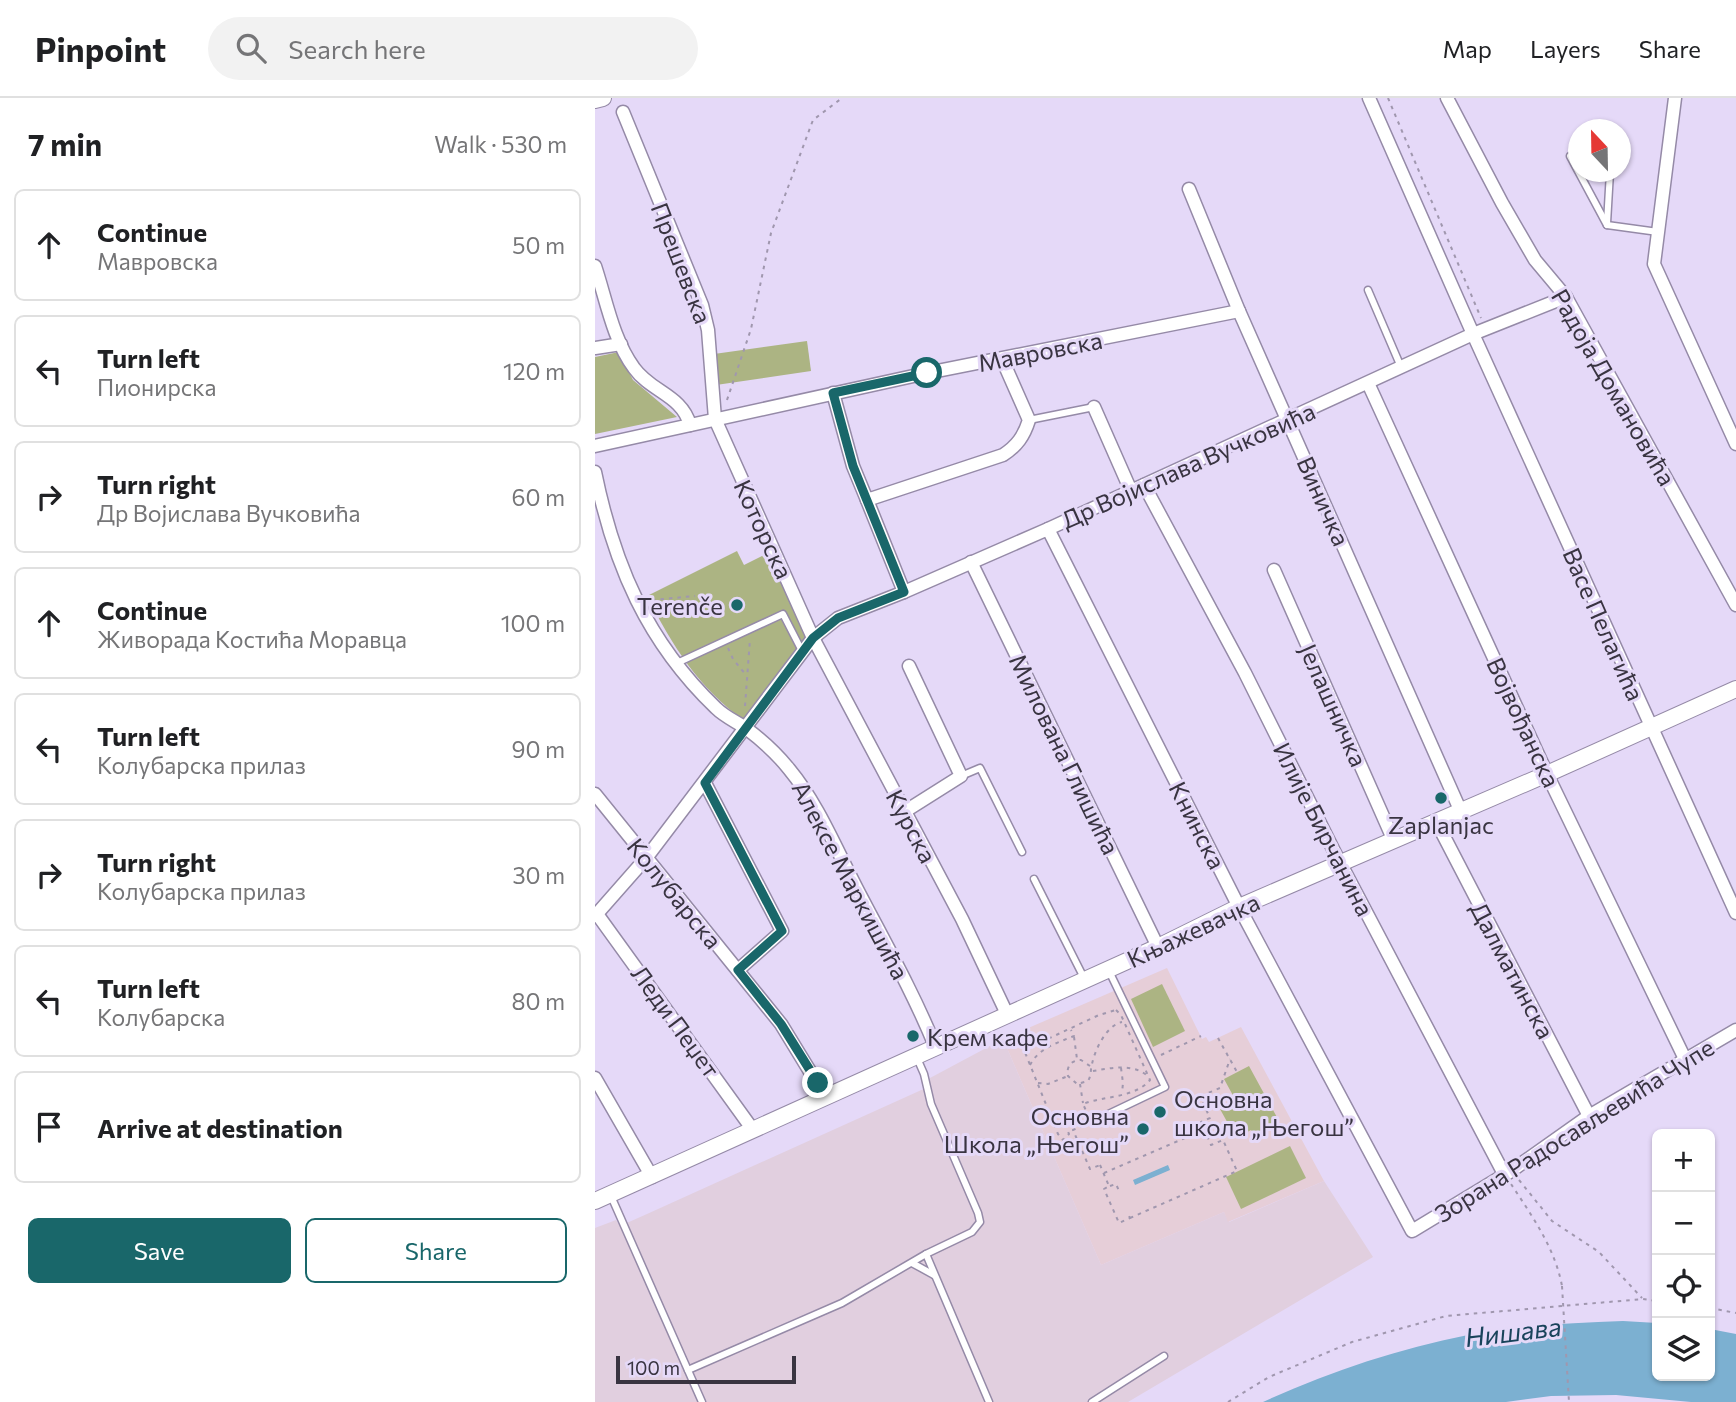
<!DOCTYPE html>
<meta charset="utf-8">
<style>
:root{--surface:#fff;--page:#f2f2f2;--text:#202124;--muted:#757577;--line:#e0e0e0;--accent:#19676a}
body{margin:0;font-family:Commissioner,sans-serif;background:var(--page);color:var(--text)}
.controls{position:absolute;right:21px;bottom:21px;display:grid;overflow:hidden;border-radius:10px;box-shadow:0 2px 5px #0004}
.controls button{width:63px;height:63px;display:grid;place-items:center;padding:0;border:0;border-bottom:2px solid var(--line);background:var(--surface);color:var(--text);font:35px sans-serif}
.compass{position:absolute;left:973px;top:21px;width:63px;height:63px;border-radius:50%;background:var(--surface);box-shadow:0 2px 5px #0004;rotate:338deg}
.scale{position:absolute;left:21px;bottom:18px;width:180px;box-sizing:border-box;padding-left:7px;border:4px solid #393441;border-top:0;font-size:19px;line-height:24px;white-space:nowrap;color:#393441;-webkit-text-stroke:5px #e5d9f8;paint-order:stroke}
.stop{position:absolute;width:21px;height:21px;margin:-16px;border:5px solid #19676a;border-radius:50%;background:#fff}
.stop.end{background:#19676a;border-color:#fff;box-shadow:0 2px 7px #0008}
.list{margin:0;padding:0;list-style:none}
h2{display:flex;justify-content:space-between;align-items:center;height:91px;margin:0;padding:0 28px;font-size:30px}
h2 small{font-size:23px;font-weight:400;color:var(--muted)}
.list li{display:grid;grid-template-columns:46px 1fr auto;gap:21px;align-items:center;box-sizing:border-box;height:112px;margin:0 14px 14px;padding:0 14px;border:2px solid var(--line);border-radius:10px}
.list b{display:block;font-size:26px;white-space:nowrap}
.list p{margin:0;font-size:23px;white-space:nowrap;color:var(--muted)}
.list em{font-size:23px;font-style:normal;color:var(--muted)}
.actions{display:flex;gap:14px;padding:21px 28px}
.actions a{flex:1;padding:16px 0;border:2px solid var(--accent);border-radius:10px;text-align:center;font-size:24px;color:var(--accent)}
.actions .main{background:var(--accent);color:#fff}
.icon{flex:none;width:38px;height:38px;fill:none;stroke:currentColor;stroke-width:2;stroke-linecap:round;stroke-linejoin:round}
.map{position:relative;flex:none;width:1141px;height:1304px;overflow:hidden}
header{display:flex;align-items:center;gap:42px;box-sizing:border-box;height:98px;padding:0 35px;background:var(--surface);border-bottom:2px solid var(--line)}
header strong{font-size:33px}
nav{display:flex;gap:38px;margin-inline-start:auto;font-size:24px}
.search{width:490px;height:63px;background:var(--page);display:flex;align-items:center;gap:18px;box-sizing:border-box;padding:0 24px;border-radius:38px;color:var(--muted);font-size:26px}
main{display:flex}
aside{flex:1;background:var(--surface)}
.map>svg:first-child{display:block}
</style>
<header>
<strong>Pinpoint</strong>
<div class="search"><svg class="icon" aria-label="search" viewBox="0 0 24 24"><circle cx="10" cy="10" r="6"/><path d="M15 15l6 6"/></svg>Search here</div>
<nav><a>Map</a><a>Layers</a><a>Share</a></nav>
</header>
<main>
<aside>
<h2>7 min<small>Walk · 530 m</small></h2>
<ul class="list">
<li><svg class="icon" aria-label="ahead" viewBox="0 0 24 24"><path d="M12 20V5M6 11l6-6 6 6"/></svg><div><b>Continue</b><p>Мавровска</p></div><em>50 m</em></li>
<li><svg class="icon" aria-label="left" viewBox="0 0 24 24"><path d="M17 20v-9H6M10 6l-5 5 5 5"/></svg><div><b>Turn left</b><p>Пионирска</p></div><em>120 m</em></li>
<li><svg class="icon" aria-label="right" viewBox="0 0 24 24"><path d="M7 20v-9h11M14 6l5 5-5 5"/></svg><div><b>Turn right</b><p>Др Војислава Вучковића</p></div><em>60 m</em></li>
<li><svg class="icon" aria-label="ahead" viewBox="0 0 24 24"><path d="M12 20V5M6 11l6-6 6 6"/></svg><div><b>Continue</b><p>Живорада Костића Моравца</p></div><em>100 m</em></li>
<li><svg class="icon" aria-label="left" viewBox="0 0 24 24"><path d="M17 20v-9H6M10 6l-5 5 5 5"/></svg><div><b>Turn left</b><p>Колубарска прилаз</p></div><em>90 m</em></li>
<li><svg class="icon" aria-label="right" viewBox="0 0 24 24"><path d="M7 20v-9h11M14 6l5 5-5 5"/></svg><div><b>Turn right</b><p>Колубарска прилаз</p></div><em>30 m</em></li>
<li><svg class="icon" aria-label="left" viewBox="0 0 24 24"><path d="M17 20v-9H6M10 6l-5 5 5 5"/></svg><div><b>Turn left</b><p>Колубарска</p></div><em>80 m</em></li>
<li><svg class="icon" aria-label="arrive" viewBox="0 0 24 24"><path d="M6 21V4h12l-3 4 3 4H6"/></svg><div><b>Arrive at destination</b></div></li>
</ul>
<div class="actions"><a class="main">Save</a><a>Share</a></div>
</aside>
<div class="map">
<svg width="1141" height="1304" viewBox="0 0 1141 1304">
<rect width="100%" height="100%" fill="#e5d9f8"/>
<polygon fill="#e1cfdf" points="408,941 506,1167 629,1114 634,1124 729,1083 778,1159 533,1304 0,1304 0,1130 21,1122 25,1128 52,1116 333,989 335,980"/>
<polygon fill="#e6ced8" points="572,870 607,941 611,939 614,944 646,929 729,1083 633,1124 629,1114 506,1167 408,941"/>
<g fill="#acb483">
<polygon points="212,243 216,273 121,287 119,256"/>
<polygon points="24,254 38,282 82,319 0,336 0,259"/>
<path d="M142,453L149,467L177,453L217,537L150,623C104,591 77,547 52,498Z"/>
<polygon points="567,886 590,933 558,949 536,901"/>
<polygon points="654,968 684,1023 659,1036 656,1032 641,1040 625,1011 641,1003 629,981"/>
<polygon points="695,1048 711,1080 646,1111 631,1079"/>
</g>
<g fill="#7cb0d1">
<polygon points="573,1067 575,1072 540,1087 538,1082"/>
<path d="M1028,1223L1062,1225V1278H1115V1231L1141,1236V1304H1096L1021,1297L956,1298L911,1304H668C734,1274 802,1251 873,1237C924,1227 976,1225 1028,1223Z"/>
</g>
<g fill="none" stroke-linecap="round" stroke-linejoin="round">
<defs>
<g id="service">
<polyline points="984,55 975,58 1012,127"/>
<polyline points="1012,125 1015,74"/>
<polyline points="1012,127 1063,134"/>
<polyline points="773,192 806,269"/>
<polyline points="434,322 499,309"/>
<polyline points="82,565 188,516 208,555"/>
<polyline points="366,678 385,670 427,754"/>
<polyline points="439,781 489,880"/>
<polyline points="503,1021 570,989 514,873"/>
<polyline points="16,1098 107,1304"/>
<polyline points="331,1156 394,1304"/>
<polyline points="317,1165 339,1177"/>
<polyline points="93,1272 247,1205 331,1156 377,1134 385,1124 383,1115 336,1006 329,976 322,960"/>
<polyline points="497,1304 569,1258"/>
</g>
<g id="minor">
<polyline points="774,0 878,236 1141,815"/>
<polyline points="852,0 907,105 940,162 971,199 1141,507"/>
<polyline points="1080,0 1059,166 1141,346"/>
<polyline points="28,14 107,207 113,232 120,321 218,540 367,821 412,916"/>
<polyline points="594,91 644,213 866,714"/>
<path d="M0,168C11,201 18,242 39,270C56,294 87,297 95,327"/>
<polyline points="0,250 26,246"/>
<polyline points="773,285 952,676 1090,961"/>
<path d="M238,295L258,368L272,402L408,357C422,348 429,338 434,322L407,261"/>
<polyline points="499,309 536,393"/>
<polyline points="0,348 332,275 644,213"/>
<path d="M0,374C19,467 52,544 121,610C130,619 142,624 152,631C168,643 182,656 194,671C223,706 241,751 262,791C289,843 318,894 340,948"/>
<polyline points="549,387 650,575 739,753 909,1076"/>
<polyline points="272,402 309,494"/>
<polyline points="453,431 644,809 817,1133 916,1073 994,1018 1141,932"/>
<polyline points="376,464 563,849"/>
<polyline points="679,472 799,743"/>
<polyline points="110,685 187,833 143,872"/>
<polyline points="0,696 186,926 230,998"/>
<polyline points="309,714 366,678 314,568"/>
<polyline points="842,725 994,1018"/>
<polyline points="2,816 158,1032"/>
<polyline points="0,818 52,759 218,540 243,520 309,494 453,431 878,236 971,199"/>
<polyline points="0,980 57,1079"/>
</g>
<g id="secondary">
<polyline points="0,2 8,0"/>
<polyline points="0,1103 563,849 644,809 952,676 1141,591"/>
</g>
</defs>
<use href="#service" stroke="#958aa7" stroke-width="9"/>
<use href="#minor" stroke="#958aa7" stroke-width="15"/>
<use href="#secondary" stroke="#958aa7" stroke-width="18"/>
<g stroke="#a097ae" stroke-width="2" stroke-dasharray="3.5 5" stroke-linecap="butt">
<polyline points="793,0 886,220"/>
<polyline points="132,302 156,231 176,135 218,22 247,0"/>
<polyline points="57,502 100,498"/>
<polyline points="133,550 138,561 151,577"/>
<polyline points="150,608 155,541"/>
<path d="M521,912L526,917L555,982C540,1000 508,998 488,1006L493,1017L470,1027L474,1036L468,1042L463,1036L429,952L504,917Z"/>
<polyline points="479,939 482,961"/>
<polyline points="623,940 642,974"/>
<polyline points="566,957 606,938"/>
<path d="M435,967C444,950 462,945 479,938L476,932"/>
<path d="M495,968L486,962C476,962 471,969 473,978L482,986L493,983C497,976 495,972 497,966C500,951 512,927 527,924"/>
<polyline points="526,970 528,985 527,995"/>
<path d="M498,973C516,970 537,965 553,978"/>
<polyline points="443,985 453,986 473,978"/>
<polyline points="485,986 488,1005"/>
<polyline points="606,998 625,990 635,961"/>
<polyline points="496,1024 478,1032 495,1071 505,1067 504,1064"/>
<polyline points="505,1067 514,1088 509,1091 524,1125 535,1120 534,1118"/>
<polyline points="509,1075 597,1037"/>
<polyline points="924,1082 957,1123 1004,1154 1047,1200"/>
<path d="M916,1086C937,1118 960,1150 967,1188"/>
<polyline points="515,1088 521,1086 524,1093 522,1093"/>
<polyline points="535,1120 642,1073 628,1042 616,1047 606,1024 615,1020 603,994"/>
<polyline points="1115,1210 1141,1215"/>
<polyline points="633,1304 674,1279 757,1244 851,1218 1048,1201 1062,1203"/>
</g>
<use href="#service" stroke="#fff" stroke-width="6"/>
<use href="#minor" stroke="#fff" stroke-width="12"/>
<use href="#secondary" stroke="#fff" stroke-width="16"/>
<polyline stroke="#a097ae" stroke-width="2" stroke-dasharray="3.5 5" stroke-linecap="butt" points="967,1188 974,1304"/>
</g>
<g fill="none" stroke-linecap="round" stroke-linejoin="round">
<polyline stroke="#19676a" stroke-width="9" points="223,985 186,926 143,872 187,833 110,685 218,540 243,520 309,494 258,368 238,295 332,275"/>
</g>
<g fill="#19676a" stroke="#e5d9f8" stroke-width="2.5">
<circle cx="142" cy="507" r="7"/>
<circle cx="846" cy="700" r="7"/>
<circle cx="318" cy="938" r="7"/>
<circle cx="565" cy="1014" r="7"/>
<circle cx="548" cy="1031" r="7"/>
</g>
<g text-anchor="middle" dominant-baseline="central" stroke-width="6" stroke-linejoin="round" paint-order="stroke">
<g font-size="24" fill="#393441" stroke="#e5d9f8">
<text transform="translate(87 165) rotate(69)">Прешевска</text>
<text transform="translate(445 253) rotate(-11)">Мавровска</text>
<text transform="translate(1019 289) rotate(60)">Радоја Домановића</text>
<text transform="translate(593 367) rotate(-24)">Др Војислава Вучковића</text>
<text transform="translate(729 403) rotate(66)">Виничка</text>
<text transform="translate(169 431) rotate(65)">Которска</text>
<text transform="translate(1009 526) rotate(66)">Васе Пелагића</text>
<text transform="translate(739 607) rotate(66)">Јелашничка</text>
<text transform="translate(929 624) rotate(65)">Војвођанска</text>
<text transform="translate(470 656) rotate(64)">Милована Глишића</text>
<text transform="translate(603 727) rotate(63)">Книнска</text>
<text transform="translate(317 728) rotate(62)">Курска</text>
<text transform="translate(729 731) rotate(63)">Илије Бирчанина</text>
<text transform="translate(256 782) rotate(62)">Алексе Маркишића</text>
<text transform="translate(80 795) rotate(51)">Колубарска</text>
<text transform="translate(598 832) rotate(-25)">Књажевачка</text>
<text transform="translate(918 872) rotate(62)">Далматинска</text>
<text transform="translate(81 923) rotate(54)">Леди Пеџет</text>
<text transform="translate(979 1032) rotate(-32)">Зорана Радосављевића Чупе</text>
</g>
<g font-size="24" fill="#393441" stroke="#e5d9f8" text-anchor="end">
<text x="128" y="507">Terenče</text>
<text x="846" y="726" text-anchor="middle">Zaplanjac</text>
<text x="332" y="938" text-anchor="start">Крем кафе</text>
<text x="579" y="1000" text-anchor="start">Основна<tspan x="579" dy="28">школа „Његош”</tspan></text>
<text x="534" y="1017">Основна<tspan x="534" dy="28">Школа „Његош”</tspan></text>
</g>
<g font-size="26" font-style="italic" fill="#19435b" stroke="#e5d9f8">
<text transform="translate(918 1233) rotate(-7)">Нишава</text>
</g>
</g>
</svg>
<div class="controls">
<button>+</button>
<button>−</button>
<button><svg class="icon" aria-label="locate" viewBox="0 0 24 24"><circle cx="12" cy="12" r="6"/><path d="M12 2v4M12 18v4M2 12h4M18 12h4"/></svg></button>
<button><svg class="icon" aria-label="layers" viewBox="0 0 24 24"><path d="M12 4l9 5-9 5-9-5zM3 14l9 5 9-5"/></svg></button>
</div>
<svg class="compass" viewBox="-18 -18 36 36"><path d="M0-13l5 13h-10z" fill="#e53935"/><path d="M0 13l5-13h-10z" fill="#757577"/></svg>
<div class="scale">100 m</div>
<div class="stop" style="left:332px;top:275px"></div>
<div class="stop end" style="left:223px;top:985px"></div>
</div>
</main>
